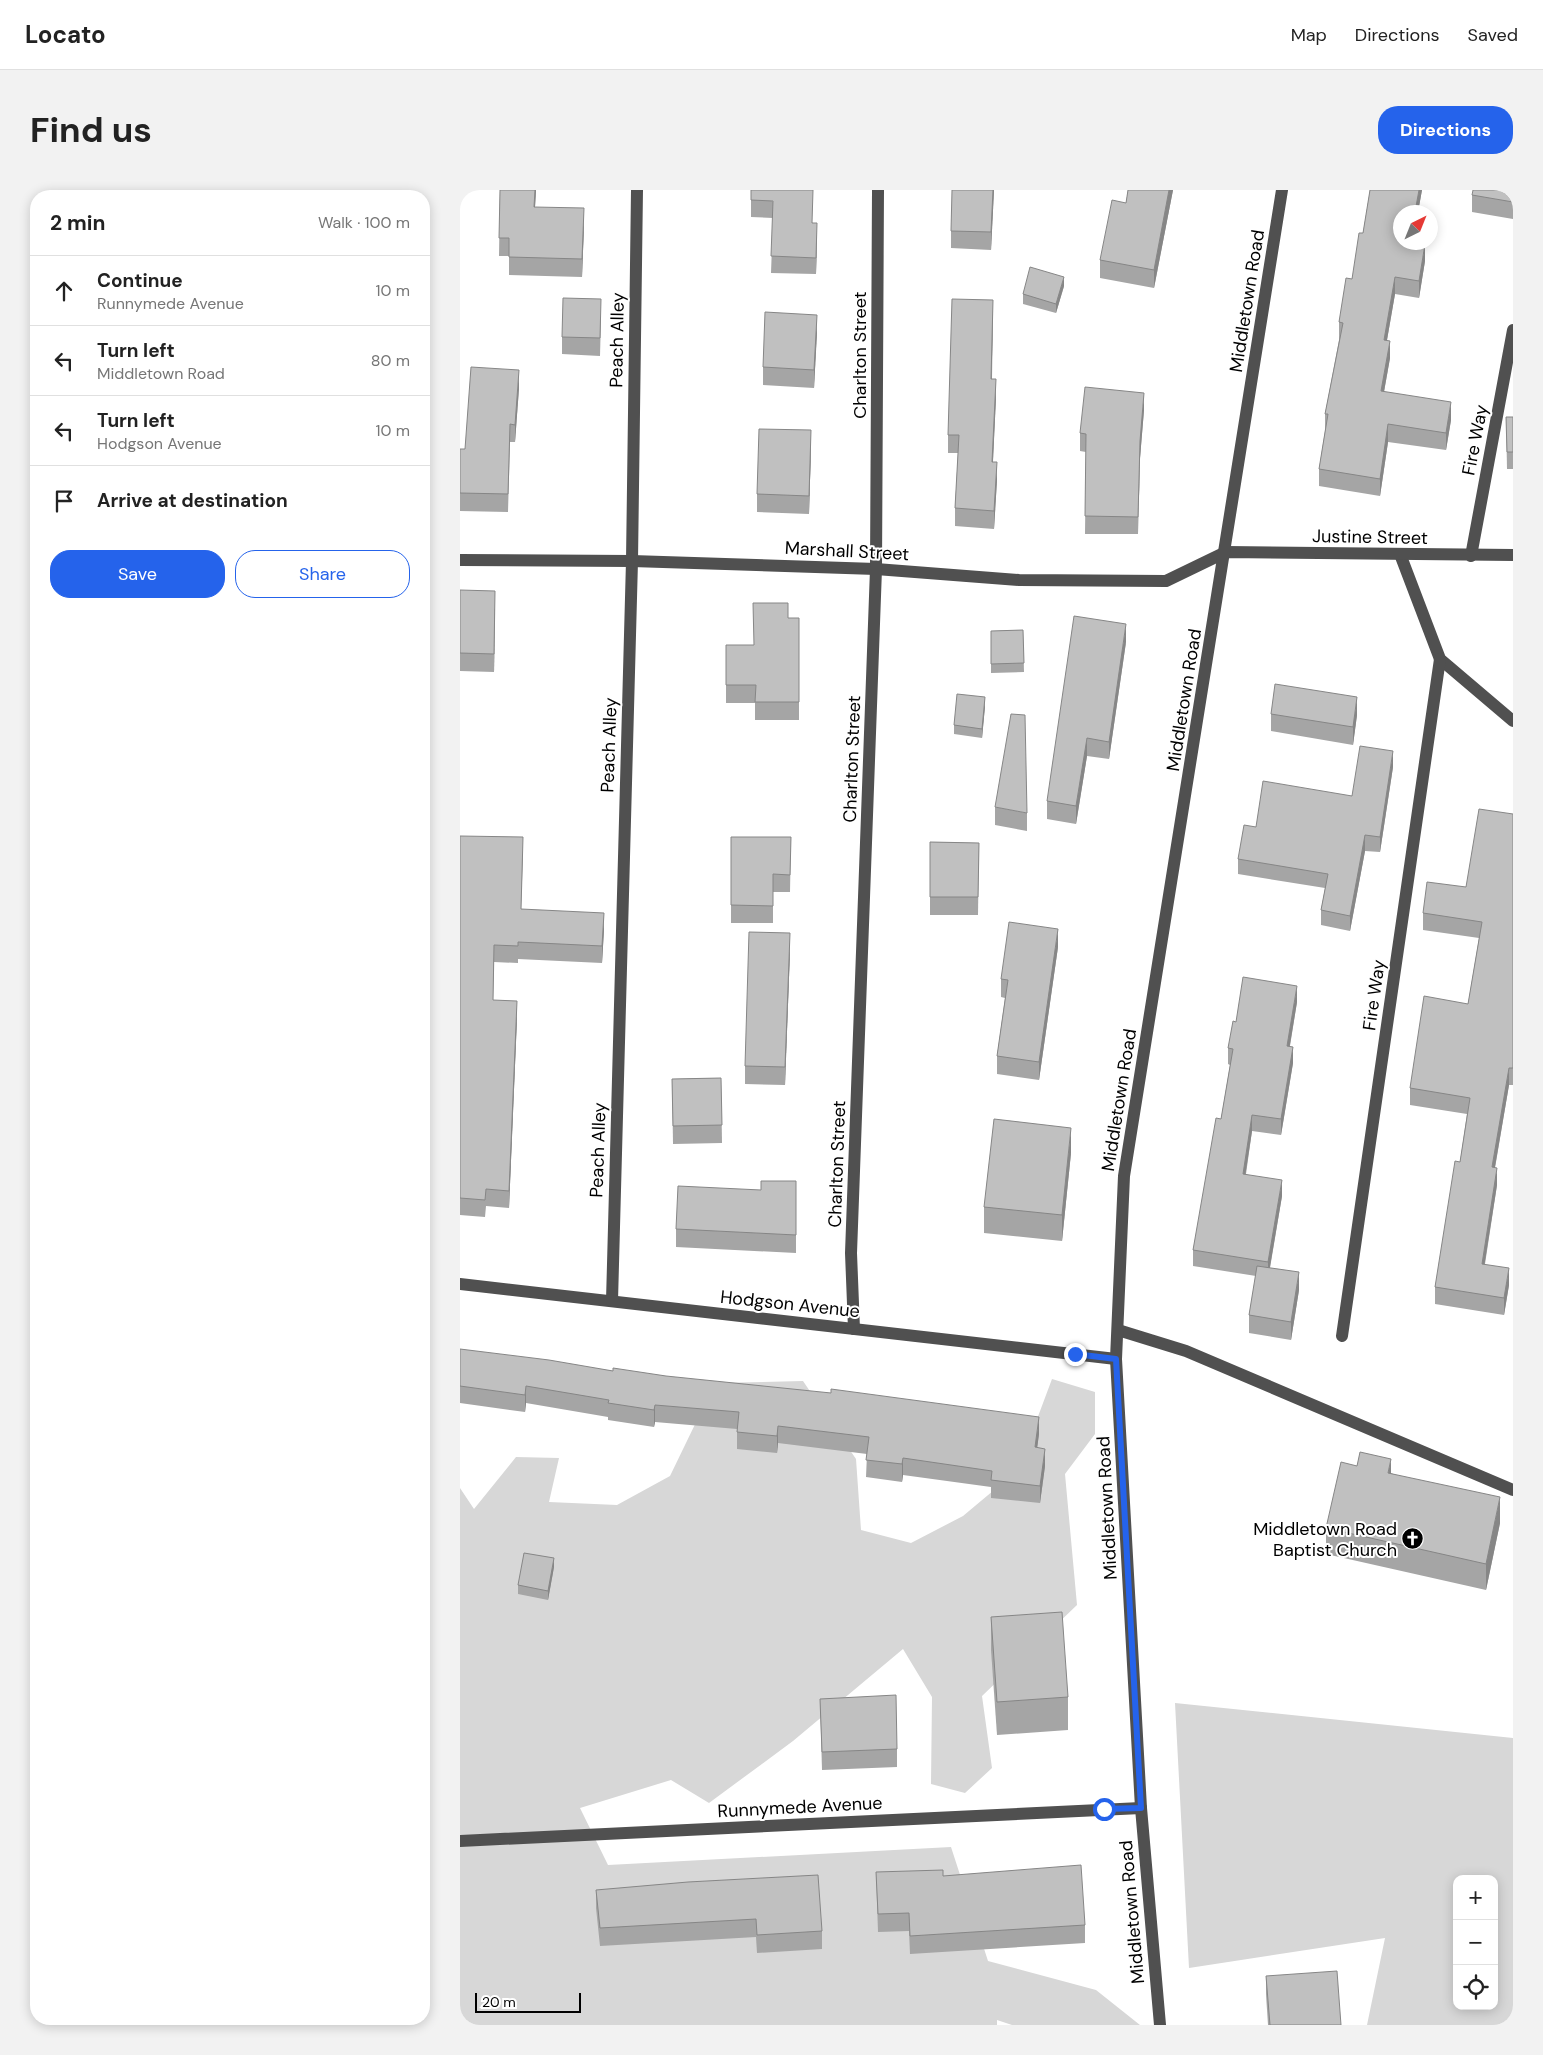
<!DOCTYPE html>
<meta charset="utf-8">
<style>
:root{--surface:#fff;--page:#f2f2f2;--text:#222;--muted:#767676;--line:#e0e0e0;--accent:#2563eb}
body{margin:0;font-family:"DM Sans",sans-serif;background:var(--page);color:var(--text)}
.controls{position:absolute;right:15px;bottom:15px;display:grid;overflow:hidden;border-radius:10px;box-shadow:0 2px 12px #0003}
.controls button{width:45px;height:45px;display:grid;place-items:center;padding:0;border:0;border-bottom:1px solid var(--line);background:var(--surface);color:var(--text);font:25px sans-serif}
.compass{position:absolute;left:933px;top:15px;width:45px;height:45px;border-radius:50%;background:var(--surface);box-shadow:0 2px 12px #0003;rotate:43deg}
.scale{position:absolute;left:15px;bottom:12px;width:106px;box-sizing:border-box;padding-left:5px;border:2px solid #000;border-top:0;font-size:14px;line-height:18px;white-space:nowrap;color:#000;-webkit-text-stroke:4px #fff;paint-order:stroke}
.stop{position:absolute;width:15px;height:15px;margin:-11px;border:4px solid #2563eb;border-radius:50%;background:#fff}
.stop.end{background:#2563eb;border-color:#fff;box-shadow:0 1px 5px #0008}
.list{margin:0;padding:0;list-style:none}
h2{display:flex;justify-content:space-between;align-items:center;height:65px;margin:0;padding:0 20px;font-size:21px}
h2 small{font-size:16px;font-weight:400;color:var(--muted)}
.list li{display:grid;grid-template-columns:32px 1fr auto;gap:15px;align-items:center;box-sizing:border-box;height:70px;padding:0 20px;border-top:1px solid var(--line)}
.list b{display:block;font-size:19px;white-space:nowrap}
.list p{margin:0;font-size:16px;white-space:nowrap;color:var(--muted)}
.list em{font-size:16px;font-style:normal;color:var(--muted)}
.actions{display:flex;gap:10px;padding:15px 20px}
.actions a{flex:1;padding:11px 0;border:1px solid var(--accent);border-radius:20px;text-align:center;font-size:18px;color:var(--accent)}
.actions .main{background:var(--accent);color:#fff}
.icon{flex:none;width:28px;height:28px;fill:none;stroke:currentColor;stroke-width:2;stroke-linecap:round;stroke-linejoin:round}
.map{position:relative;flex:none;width:1053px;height:1835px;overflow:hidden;border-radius:20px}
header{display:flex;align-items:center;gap:30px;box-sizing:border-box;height:70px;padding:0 25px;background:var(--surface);border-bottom:1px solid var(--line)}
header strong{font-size:24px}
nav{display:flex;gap:28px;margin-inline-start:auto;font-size:18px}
.intro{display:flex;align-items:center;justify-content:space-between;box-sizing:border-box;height:120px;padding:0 30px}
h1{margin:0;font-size:35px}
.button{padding:12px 22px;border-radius:20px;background:var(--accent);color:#fff;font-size:18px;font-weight:700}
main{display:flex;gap:30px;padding:0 30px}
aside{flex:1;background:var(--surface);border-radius:20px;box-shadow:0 2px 12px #0003}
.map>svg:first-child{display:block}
</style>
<header>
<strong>Locato</strong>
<nav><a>Map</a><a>Directions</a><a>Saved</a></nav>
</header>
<div class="intro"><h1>Find us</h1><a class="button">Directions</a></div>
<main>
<aside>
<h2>2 min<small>Walk · 100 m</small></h2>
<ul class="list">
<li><svg class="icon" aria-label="ahead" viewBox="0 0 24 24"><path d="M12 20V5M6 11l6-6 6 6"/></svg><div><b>Continue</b><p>Runnymede Avenue</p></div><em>10 m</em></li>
<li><svg class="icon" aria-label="left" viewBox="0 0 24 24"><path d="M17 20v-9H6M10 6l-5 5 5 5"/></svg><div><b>Turn left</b><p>Middletown Road</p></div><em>80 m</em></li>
<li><svg class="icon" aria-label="left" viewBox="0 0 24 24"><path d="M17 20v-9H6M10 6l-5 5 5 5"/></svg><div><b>Turn left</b><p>Hodgson Avenue</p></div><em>10 m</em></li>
<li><svg class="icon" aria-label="arrive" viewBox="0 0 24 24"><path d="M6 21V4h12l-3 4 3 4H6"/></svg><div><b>Arrive at destination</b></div></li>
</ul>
<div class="actions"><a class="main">Save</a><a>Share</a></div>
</aside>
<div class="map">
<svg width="1053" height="1835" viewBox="0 0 1053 1835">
<rect width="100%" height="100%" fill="#fff"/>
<g fill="#d7d7d7" fill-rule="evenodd">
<polygon points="592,1189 635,1202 635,1244 605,1284 617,1415 522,1506 532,1578 505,1603 471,1594 472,1507 443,1459 333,1551 249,1613 211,1590 120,1618 148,1675 491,1657 528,1771 636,1800 680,1835 552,1835 537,1830 537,1835 0,1835 0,1298 14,1319 56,1267 99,1268 89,1312 157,1315 210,1286 255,1193 343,1191 396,1269 401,1340 451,1353 503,1326 558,1280"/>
<path d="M715,1513L1053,1548V1835H907L925,1748L729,1778ZM997,1689H1034V1816H997Z"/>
</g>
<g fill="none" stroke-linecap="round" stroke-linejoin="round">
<g stroke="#505050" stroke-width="12">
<polyline points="940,364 980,469 1053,531"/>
<polyline points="1011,366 1053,140"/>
<polyline points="0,370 172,371 416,379 559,390 706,391 766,362 1053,365"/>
<polyline points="0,1094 656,1169"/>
<polyline points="152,1111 172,371 177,0"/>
<polyline points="394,1139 391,1063 416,379 418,0"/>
<polyline points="658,1140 726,1161 1053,1300"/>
<polyline points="882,1146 980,469"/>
<polyline points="0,1651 681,1618"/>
<polyline points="700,1835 681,1618 656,1169 664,986 822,0"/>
</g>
</g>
<g fill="#a5a5a5">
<polygon points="40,0 76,0 75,17 124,36 122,87 49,85 49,66 39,66"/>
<polygon points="291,0 353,33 357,50 356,84 311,83 313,28 291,27"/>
<polygon points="534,0 531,60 491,58 491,41"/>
<polygon points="668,0 713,0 694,98 640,88 640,70 666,13"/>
<polygon points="910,0 962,0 958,22 940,22 940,52 965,71 959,108 935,104 927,150 930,168 924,202 991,230 986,260 928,252 920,306 859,296 859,279 865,241 865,224 879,150 879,132 892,89 903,43"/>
<polygon points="1053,0 1053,29 1012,22 1012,5"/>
<polygon points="604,96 596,123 563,114 563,104"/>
<polygon points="141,127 140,166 102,164 102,147"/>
<polygon points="533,127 532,189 536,207 533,272 537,290 534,339 495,336 495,318 498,263 488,263 488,245"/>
<polygon points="357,142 354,198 303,195 303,177"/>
<polygon points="59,198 55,252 50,252 48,322 0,321 0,259 5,259"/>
<polygon points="684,220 680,268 678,344 625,344 626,262 620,261 620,243"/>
<polygon points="1046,227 1053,227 1053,279 1047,279"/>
<polygon points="351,258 349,324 297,322 297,304"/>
<polygon points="0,400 35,419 34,482 0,481"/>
<polygon points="328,428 339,428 339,530 295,530 295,513 266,513 266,455 294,455"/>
<polygon points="563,440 564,482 531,483 531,441"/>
<polygon points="666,452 649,569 627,566 616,634 587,629 587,611"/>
<polygon points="525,516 522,548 494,544 494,535"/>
<polygon points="811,524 897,525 893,555 811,541"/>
<polygon points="933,577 920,662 905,661 890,741 861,735 861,720 865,698 778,684 778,669 796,637 892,606"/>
<polygon points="535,617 567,623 567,641 535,635"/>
<polygon points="1053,624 1053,895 1049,895 1035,978 1037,995 1025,1074 1049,1095 1044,1125 975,1114 975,1097 1000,972 1007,924 950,915 950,898 1008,814 1019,748 963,740 963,723 1006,697"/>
<polygon points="0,646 63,665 61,719 144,740 142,773 58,769 58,773 34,772 33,810 57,828 49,1018 26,1016 25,1027 0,1025"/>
<polygon points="271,647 331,647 330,702 313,702 313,733 271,733"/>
<polygon points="470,652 519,653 518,725 470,725"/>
<polygon points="598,757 579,890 537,884 537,866 545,808 541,807 541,789"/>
<polygon points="330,761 325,895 285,894 285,876"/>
<polygon points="837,812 830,856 833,873 821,945 792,941 786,984 822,1006 810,1078 839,1100 831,1150 789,1143 789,1125 796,1086 733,1076 733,1060 761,929 770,875 768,874 768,858 776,832"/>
<polygon points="261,888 262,953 213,954 212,889"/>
<polygon points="611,963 602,1051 524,1043 524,1017"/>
<polygon points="336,991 336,1063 216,1057 216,1039 301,1000"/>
<polygon points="0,1159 153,1181 579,1244 577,1258 585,1276 580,1313 531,1308 531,1297 443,1285 442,1292 406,1287 407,1264 318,1253 317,1263 277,1259 277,1239 195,1232 194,1237 148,1230 148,1227 66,1213 65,1222 0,1213"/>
<polygon points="931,1283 1040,1333 1026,1400 866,1364 866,1338"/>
<polygon points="94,1377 88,1410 58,1404 58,1395"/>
<polygon points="531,1427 608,1507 608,1540 537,1545 531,1460"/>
<polygon points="360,1509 437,1559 437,1577 362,1580"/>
<polygon points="416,1682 483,1686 625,1735 625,1753 450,1764 449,1741 418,1742"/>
<polygon points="136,1700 362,1741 362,1759 297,1763 296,1747 140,1756 136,1718"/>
<polygon points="806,1786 881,1835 808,1835 806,1804"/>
</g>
<g fill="#868686">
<polygon points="75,0 76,0 74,35 74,17"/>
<polygon points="533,0 534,0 531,60 531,42"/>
<polygon points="709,0 713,0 694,98 694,80"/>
<polygon points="959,0 962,0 958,22 955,22"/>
<polygon points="124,18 124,36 122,87 122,69"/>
<polygon points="357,33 357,50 356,84 356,68"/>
<polygon points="965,54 965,71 959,108 959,91"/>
<polygon points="604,87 604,96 596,123 596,114"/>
<polygon points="935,87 935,104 924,167 924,150"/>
<polygon points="533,110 533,127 531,206 531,189"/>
<polygon points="357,125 357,142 354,198 354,180"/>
<polygon points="930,151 930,168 921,218 921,201"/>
<polygon points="59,180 59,198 55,252 55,235"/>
<polygon points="536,189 536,207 532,290 532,272"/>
<polygon points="684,203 684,220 680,268 678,344 680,251"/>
<polygon points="991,212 991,230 986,260 986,243"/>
<polygon points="928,234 928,252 920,306 920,289"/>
<polygon points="351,240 351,258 349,324 349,306"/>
<polygon points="537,272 537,290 534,339 534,321"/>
<polygon points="35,401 35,419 34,482 34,464"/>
<polygon points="666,434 666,452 649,569 649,552"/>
<polygon points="525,507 525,516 522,548 522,539"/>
<polygon points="897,507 897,525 893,555 893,537"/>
<polygon points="627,548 627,566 616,634 616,616"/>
<polygon points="933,561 933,577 920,662 920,647"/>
<polygon points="905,645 905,661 890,741 890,726"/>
<polygon points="144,723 144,740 142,773 142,756"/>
<polygon points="598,739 598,757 579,890 579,872"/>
<polygon points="330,743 330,761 325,895 325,877"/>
<polygon points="837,796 837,812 827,872 827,856"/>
<polygon points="57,811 57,828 49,1018 49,1001"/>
<polygon points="833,857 833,873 821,945 821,929"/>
<polygon points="1049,878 1049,895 1032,994 1032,977"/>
<polygon points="792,925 792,941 783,1000 783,984"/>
<polygon points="611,938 611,963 602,1051 602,1025"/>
<polygon points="1037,978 1037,995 1022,1090 1022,1074"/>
<polygon points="822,990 822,1006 808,1088 808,1072"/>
<polygon points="1049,1078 1049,1095 1044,1125 1044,1108"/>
<polygon points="839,1082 839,1100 831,1150 831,1132"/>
<polygon points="66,1196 66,1213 65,1222 65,1205"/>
<polygon points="195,1215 195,1232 194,1237 194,1220"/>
<polygon points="579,1227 579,1244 575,1274 575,1257"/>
<polygon points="318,1236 318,1253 317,1263 317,1246"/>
<polygon points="585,1259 585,1276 580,1313 580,1296"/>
<polygon points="443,1268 443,1285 442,1292 442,1274"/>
<polygon points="931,1269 931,1294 928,1283"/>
<polygon points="1040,1307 1040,1333 1026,1400 1026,1374"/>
<polygon points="94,1368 94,1377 88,1410 88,1401"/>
</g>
<g fill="#c0c0c0" stroke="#868686">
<polygon points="40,0 75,0 74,17 124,18 122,69 49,67 49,48 39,48"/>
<polygon points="291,0 353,0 352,33 357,33 356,68 311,66 313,11 291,10"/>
<polygon points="492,0 533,0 531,42 491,41"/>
<polygon points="668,0 709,0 694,80 640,70 652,10 666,13"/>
<polygon points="910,0 959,0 955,22 940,22 940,52 958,52 965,54 959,91 935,87 924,150 930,151 921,201 991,212 986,243 928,234 920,289 859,279 868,224 865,224 883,133 879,132 886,88 892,89 899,43 903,43"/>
<polygon points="1013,0 1053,0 1053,12 1012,5"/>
<polygon points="570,77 604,87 596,114 563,104"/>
<polygon points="103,108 141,109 140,148 102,147"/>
<polygon points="492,109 533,110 531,189 536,189 532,272 537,272 534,321 495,318 499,245 488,245"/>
<polygon points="305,122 357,125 354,180 303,177"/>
<polygon points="11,177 59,180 55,235 50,234 48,304 0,303 0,259 5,259"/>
<polygon points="625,197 684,203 680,251 678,327 625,326 626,244 620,243"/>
<polygon points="1046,227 1053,227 1053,262 1047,262"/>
<polygon points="299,239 351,240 349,306 297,304"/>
<polygon points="0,400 35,401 34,464 0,463"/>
<polygon points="293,413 328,413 328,428 339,428 339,512 295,512 296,495 266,495 266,455 294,455"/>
<polygon points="614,426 666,434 649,552 627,548 616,616 587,611"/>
<polygon points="563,440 564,473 531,474 531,441"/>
<polygon points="815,494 897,507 893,537 811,524"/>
<polygon points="497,504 525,507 522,539 494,535"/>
<polygon points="551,524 565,525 567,623 535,617"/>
<polygon points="900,556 933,561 920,647 905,645 890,726 861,720 868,684 778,669 784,635 796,637 803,591 892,606"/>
<polygon points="1019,619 1053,624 1053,878 1049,878 1032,977 1037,978 1022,1074 1049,1078 1044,1108 975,1097 995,971 1000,972 1010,908 950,898 964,806 1008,814 1022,732 963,723 967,692 1006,697"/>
<polygon points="0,646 63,647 61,719 144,723 142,756 58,752 58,756 34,755 33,810 57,811 49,1001 26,999 25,1010 0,1008"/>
<polygon points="271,647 331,647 330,685 313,684 313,716 271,715"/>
<polygon points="470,652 519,653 518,707 470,707"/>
<polygon points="549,732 598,739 579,872 537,866 548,790 541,789"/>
<polygon points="289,742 330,743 325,877 285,876"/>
<polygon points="783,787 837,796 827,856 833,857 821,929 792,925 783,984 822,990 808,1072 733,1060 756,928 761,929 773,859 768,858 773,831 776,832"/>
<polygon points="261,888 262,935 213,936 212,889"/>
<polygon points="534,929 611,938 602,1025 524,1017"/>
<polygon points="301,991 336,991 336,1045 216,1039 218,996 301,1000"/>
<polygon points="797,1076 839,1082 831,1132 789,1125"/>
<polygon points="0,1159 89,1170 153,1181 153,1178 206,1186 371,1203 371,1199 579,1227 575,1257 585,1259 580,1296 531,1290 532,1281 443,1268 442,1274 406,1270 409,1247 318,1236 317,1246 277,1242 279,1222 195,1215 194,1220 148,1213 149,1210 66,1196 65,1205 0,1196"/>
<polygon points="900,1262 931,1269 928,1283 1040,1307 1026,1374 866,1338 881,1272 897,1276"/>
<polygon points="64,1363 94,1368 88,1401 58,1395"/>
<polygon points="602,1422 608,1507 537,1512 531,1427"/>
<polygon points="436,1505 437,1559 362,1562 360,1509"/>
<polygon points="621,1675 625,1735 450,1746 449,1723 418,1724 416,1682 483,1680 483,1686"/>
<polygon points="358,1685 362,1741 297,1745 296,1729 140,1738 136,1700 228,1692"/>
<polygon points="877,1781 881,1835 810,1835 806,1786"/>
</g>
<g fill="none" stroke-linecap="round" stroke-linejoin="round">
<polyline stroke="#2563eb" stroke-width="6" points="615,1164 656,1169 681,1618 644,1619"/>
</g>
<defs>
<symbol id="church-disc" viewBox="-11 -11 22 22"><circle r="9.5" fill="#000" stroke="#fff"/><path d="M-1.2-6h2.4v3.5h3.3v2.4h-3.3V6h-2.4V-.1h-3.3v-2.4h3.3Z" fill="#fff"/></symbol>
</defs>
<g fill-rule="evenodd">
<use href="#church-disc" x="940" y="1336" width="25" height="25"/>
</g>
<g text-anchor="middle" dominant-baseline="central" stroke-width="4" stroke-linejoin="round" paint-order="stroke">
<g font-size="18" fill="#000" stroke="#fff">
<text transform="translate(787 111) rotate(-81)">Middletown Road</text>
<text transform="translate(157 150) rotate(-89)">Peach Alley</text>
<text transform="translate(400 165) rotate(-90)">Charlton Street</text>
<text transform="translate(1015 250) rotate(-79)">Fire Way</text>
<text transform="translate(910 347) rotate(1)">Justine Street</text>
<text transform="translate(387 361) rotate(3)">Marshall Street</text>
<text transform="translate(724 510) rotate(-81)">Middletown Road</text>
<text transform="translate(149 555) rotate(-88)">Peach Alley</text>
<text transform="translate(392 569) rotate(-88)">Charlton Street</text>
<text transform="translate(914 805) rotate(-82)">Fire Way</text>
<text transform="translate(659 910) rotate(-81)">Middletown Road</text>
<text transform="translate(138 960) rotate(-88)">Peach Alley</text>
<text transform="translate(377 974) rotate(-88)">Charlton Street</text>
<text transform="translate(330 1114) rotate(6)">Hodgson Avenue</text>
<text transform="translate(647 1318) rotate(-93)">Middletown Road</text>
<text transform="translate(340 1617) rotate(-3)">Runnymede Avenue</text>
<text transform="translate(672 1722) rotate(-95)">Middletown Road</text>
</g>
<g font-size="18" fill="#000" stroke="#fff" text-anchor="end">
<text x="937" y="1339">Middletown Road<tspan x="937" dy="21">Baptist Church</tspan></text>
</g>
</g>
</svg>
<div class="controls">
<button>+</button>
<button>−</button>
<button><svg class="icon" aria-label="locate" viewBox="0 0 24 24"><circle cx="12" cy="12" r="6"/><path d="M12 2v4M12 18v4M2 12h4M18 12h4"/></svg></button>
</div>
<svg class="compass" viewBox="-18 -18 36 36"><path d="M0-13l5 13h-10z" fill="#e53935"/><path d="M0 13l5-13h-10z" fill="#767676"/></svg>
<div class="scale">20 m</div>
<div class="stop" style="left:644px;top:1619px"></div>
<div class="stop end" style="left:615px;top:1164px"></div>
</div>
</main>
